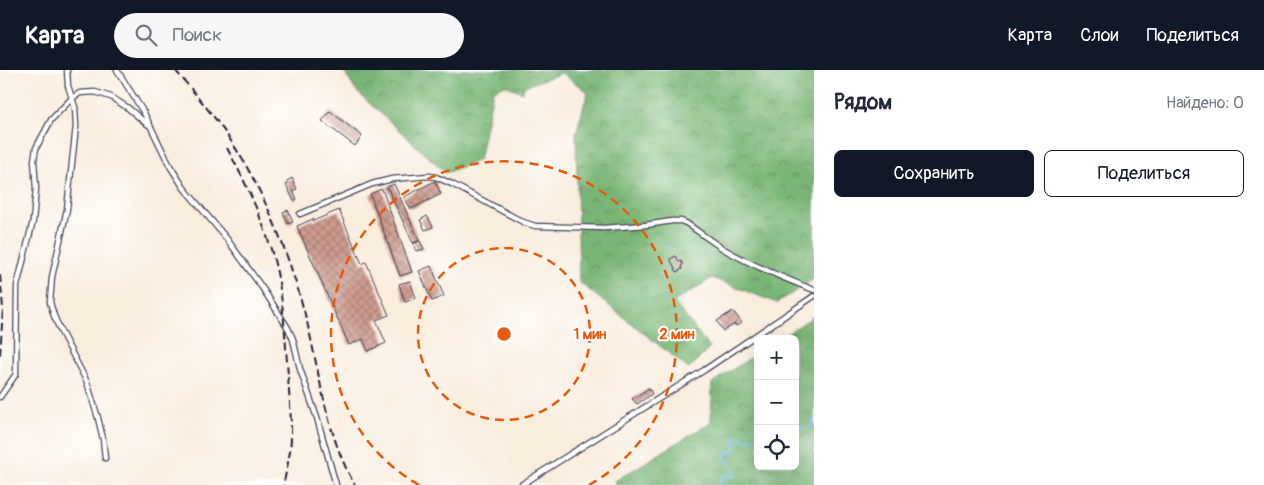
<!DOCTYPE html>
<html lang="ru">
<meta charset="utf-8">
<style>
:root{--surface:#fff;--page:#f6f6f7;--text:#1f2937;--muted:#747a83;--line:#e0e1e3;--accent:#111827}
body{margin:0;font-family:Pangolin,sans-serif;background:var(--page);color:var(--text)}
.controls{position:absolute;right:15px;bottom:15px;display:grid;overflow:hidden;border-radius:8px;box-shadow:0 5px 20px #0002}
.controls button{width:45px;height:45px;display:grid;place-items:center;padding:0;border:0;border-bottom:1px solid var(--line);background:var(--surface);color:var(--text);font:25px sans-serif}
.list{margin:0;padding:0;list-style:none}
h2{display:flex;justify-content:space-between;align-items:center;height:65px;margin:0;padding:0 20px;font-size:21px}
h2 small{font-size:16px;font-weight:400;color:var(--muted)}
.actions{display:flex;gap:10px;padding:15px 20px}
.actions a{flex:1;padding:11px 0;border:1px solid var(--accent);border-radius:8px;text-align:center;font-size:18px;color:var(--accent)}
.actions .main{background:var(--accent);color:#fff}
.icon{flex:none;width:28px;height:28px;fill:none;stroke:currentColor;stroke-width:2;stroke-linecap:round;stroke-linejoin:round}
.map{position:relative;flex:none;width:814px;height:415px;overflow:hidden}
header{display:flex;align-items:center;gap:30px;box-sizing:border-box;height:70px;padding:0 25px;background:var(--accent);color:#fff}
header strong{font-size:24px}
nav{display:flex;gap:28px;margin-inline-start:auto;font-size:18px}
.search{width:350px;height:45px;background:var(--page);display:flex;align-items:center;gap:12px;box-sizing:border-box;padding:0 18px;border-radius:28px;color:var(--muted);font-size:19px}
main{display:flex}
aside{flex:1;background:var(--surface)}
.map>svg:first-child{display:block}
</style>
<header>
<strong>Карта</strong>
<div class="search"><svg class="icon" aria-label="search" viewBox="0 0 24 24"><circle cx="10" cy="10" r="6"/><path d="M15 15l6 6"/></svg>Поиск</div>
<nav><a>Карта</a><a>Слои</a><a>Поделиться</a></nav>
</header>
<main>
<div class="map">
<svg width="814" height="415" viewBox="0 0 814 415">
<defs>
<pattern id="forest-crowns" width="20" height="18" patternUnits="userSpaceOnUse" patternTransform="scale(1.25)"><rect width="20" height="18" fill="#79b675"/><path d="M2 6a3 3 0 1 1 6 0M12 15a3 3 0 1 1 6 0" fill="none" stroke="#639461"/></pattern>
<pattern id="building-cross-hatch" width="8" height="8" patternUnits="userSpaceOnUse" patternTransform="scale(1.25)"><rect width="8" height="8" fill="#cf9c8f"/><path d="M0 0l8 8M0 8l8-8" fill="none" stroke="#a87f76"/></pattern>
</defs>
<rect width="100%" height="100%" fill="#fff"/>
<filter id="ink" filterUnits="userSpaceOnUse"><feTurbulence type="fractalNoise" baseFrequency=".02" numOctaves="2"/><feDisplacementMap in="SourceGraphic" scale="10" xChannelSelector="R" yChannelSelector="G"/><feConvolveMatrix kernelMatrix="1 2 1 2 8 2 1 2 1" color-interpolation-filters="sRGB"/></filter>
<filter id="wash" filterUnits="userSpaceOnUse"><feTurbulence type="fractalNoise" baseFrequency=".0096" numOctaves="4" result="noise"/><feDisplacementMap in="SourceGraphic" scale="20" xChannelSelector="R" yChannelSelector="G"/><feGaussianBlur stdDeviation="1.12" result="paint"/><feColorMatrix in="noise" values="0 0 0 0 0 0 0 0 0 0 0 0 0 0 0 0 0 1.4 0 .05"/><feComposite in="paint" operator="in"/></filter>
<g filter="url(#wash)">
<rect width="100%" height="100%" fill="#f9edde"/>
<g fill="url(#forest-crowns)" stroke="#4e6c58">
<polygon points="343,0 814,0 814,209 777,233 712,208 674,232 710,278 689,299 579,212 576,63 588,22 562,3 525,16 522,22 505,15 493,21 479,90 446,103 356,21"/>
<polygon points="814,246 814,415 616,415 615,411 711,352 712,313 758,283 758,396 795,396 795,269 779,269"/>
</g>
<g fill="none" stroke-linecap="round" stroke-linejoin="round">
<g stroke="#75baec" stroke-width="2">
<path d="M795,345L798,356C807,362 812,356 814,348"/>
<path d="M720,415L721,409L725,405L733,407L734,406C734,398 728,393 724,386L725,384L734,380L736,378L734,369L735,367H738L744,370L758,368"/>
</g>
</g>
<g id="blocks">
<g fill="url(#building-cross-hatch)">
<polygon points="330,41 362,66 355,76 322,51"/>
<polygon points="292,108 297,119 293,121 297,129 294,131 286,115 288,114 287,111"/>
<polygon points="435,111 441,124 411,139 404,127"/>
<polygon points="394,114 419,170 413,173 387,117"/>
<polygon points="382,119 412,202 400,206 370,124"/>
<polygon points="288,140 293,152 288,154 283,142"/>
<polygon points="339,140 362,194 366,192 389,245 376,250 386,273 368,281 363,269 349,275 297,156 313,149 313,151"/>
<polygon points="427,146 433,157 425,160 420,150"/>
<polygon points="420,171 424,179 416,181 413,174"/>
<polygon points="676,186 679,192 681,191 683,195 681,196 682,199 677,202 670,189"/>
<polygon points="431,196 444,226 432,231 419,201"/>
<polygon points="410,211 416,228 405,232 399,214"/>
<polygon points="733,241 742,253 736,256 735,254 723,261 717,251"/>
<polygon points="649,318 652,324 637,334 632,329"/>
</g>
</g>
</g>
<g filter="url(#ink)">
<use href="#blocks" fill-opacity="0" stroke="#424053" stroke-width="1"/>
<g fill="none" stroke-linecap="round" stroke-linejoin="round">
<defs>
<g id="lane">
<polyline points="67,0 68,16 75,37 76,56 67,139 52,207 50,232 54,246 61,262 87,312 98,348 103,369 105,388"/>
<polyline points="117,0 144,43 170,96 184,118 227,169 263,219 288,258 293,269 300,299 317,348 336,415"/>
<path d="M300,144L372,114L392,109L429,106L436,107L452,114L523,152L535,156L604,158L646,155L672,151H681L686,153C698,161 709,170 722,178C751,195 783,208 814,220"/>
<polyline points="0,327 16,304 17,216 33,151 36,119 34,90 36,78 51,50 72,28 80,23 95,22 111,27 128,38 147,54"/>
<polyline points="521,415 706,299 814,226"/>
</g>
</defs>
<use href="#lane" stroke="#424053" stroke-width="7"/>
<use href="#lane" stroke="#fff" stroke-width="4.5"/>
<g stroke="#22223b" stroke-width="2" stroke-dasharray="8 4" stroke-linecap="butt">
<path d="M175,0C193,21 211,42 227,65C265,121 290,186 307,252C320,305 327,368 355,415"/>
<path d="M227,78C247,115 265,153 275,194C284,230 285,268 288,305C289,330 293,356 290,381C288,393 286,404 283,415"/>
<polyline points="0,205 3,238 0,286"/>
</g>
</g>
</g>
<g fill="none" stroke="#e8590c" stroke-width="2.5" stroke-dasharray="9 6">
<circle cx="504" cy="264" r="86"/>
<path d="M419 415A173 173 0 1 1 589 415"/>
</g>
<circle cx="504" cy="264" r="8" fill="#e8590c" stroke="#fff" stroke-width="2.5"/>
<g font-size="15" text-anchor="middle" font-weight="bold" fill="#e8590c" stroke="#fff" stroke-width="4" stroke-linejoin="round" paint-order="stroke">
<text x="590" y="269">1 мин</text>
<text x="677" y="269">2 мин</text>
</g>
</svg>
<div class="controls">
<button>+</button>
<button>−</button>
<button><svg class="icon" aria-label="locate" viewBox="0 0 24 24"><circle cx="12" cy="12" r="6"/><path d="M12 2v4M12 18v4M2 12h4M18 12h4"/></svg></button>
</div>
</div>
<aside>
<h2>Рядом<small>Найдено: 0</small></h2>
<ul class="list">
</ul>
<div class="actions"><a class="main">Сохранить</a><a>Поделиться</a></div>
</aside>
</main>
